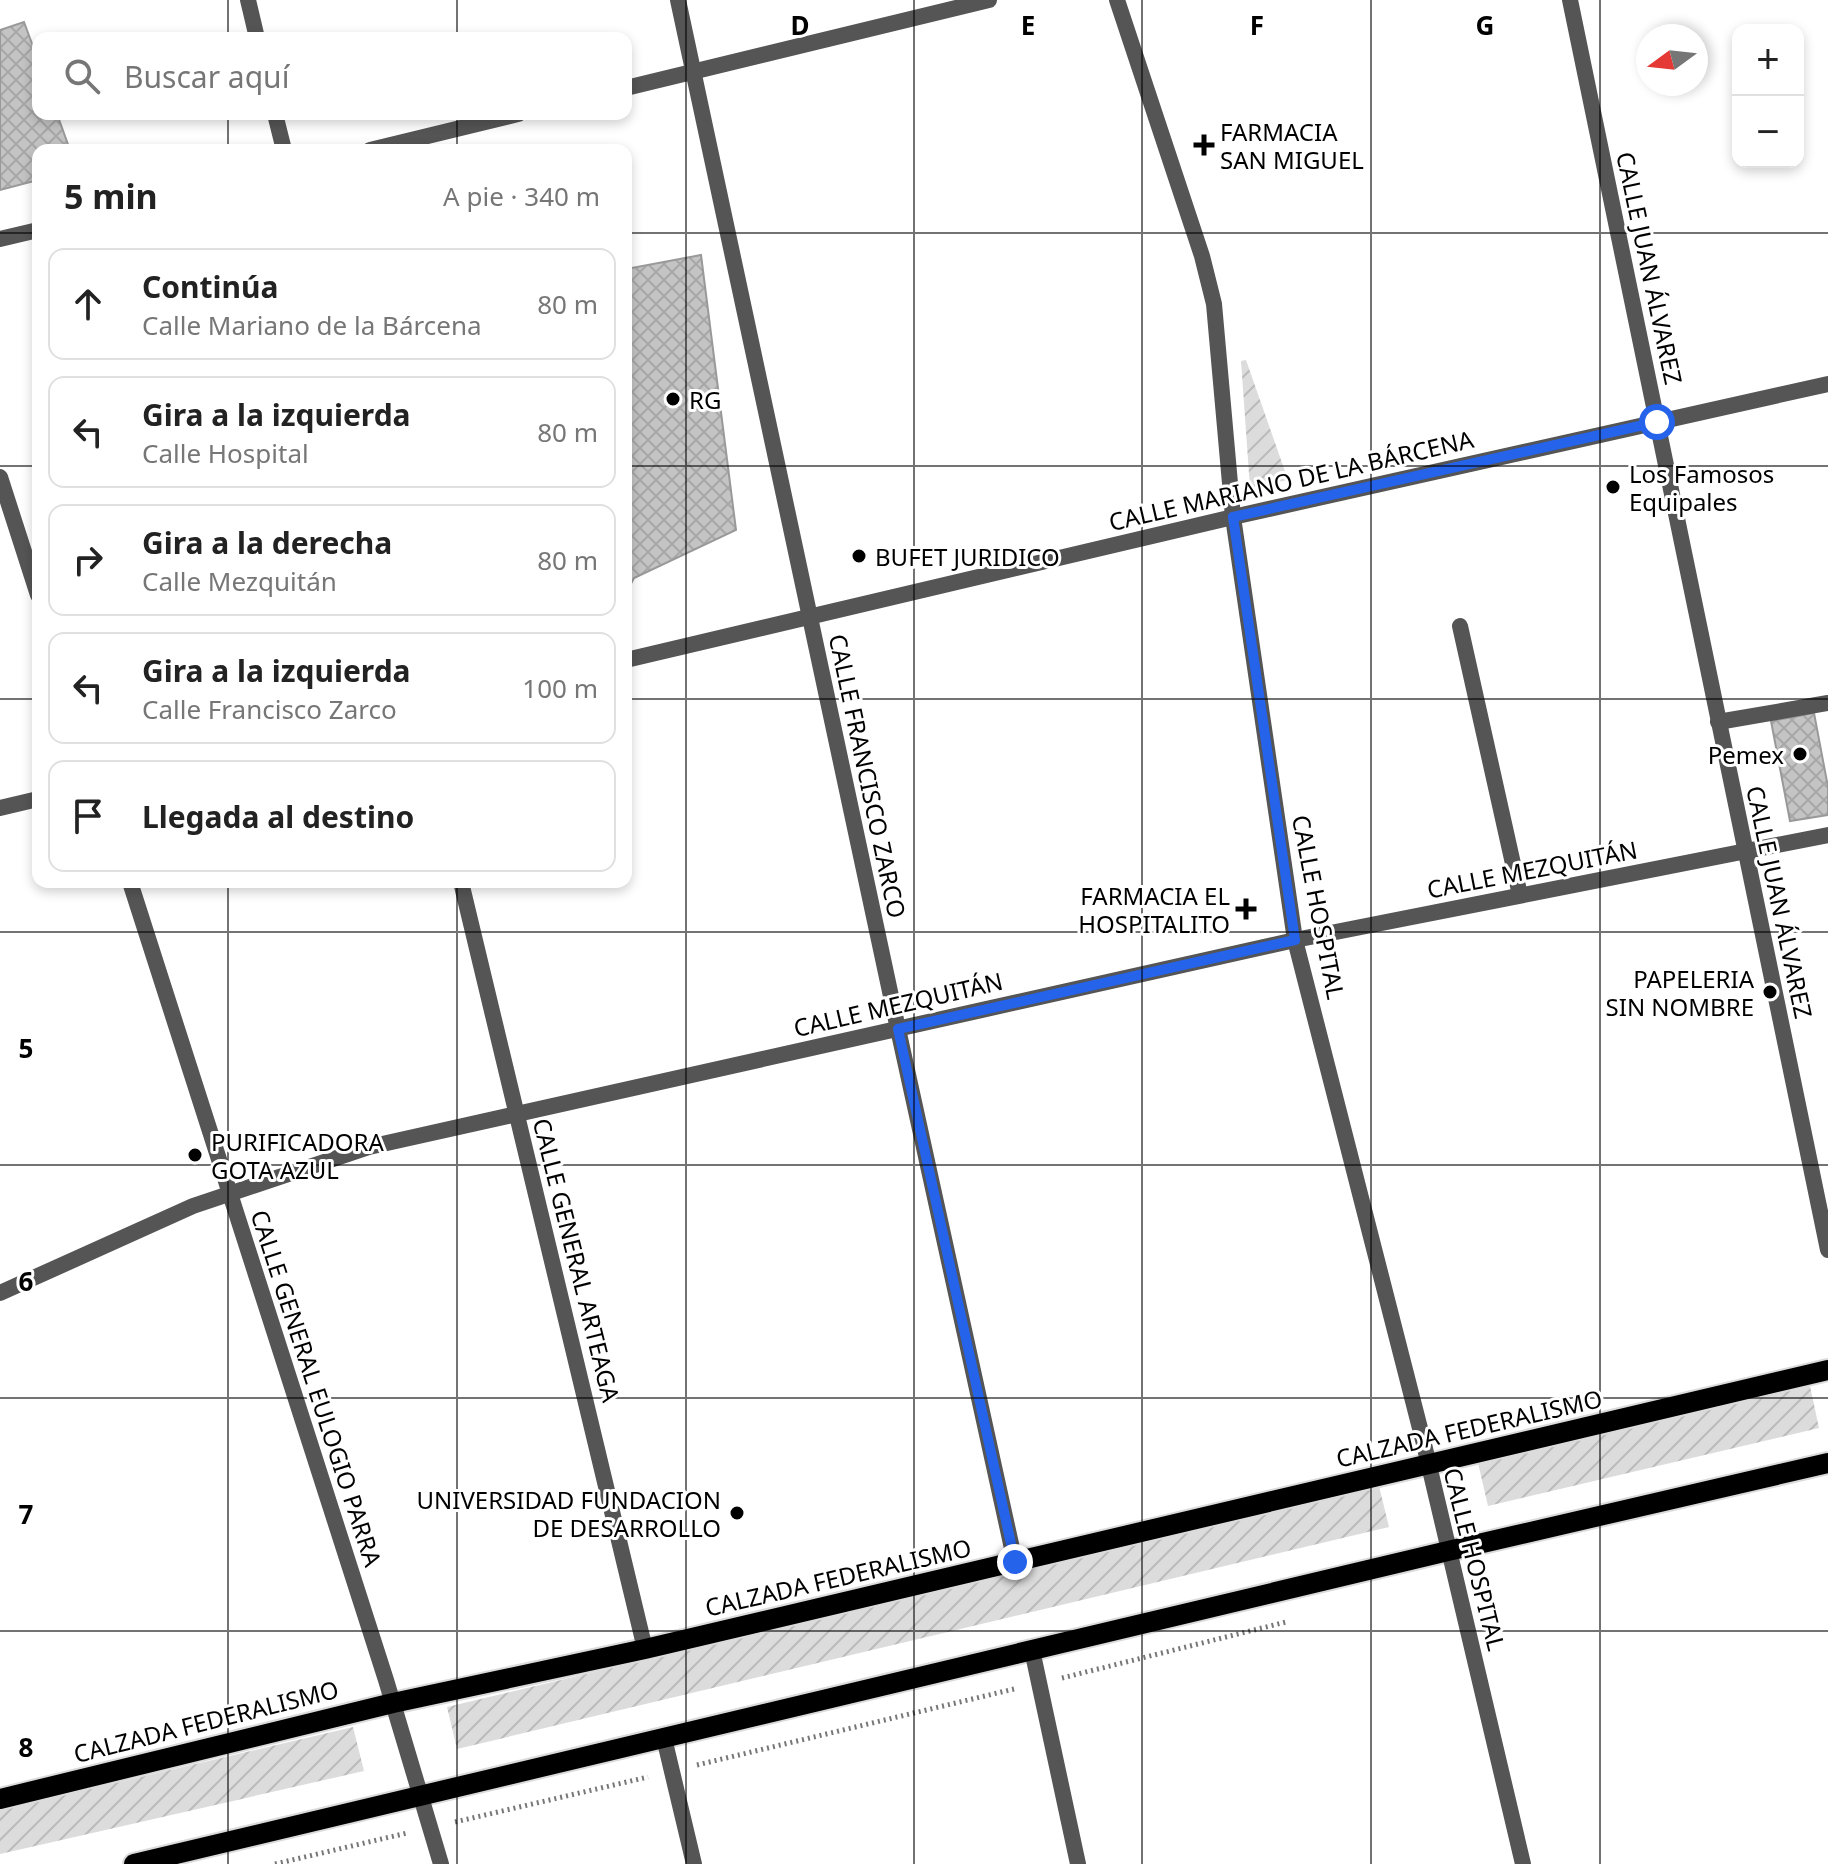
<!DOCTYPE html>
<html lang="es">
<meta charset="utf-8">
<style>
:root{--surface:#fff;--page:#f2f2f2;--text:#222;--muted:#767676;--line:#e0e0e0}
body{margin:0;font-family:"Noto Sans",sans-serif;background:var(--page);color:var(--text)}
.controls{position:absolute;right:24px;top:24px;display:grid;overflow:hidden;border-radius:16px;box-shadow:0 4px 12px #0003}
.controls button{width:72px;height:72px;display:grid;place-items:center;padding:0;border:0;border-bottom:2px solid var(--line);background:var(--surface);color:var(--text);font:40px sans-serif}
.compass{position:absolute;left:1636px;top:24px;width:72px;height:72px;border-radius:50%;background:var(--surface);box-shadow:0 4px 12px #0003;rotate:255deg}
.stop{position:absolute;width:24px;height:24px;margin:-18px;border:6px solid #2563eb;border-radius:50%;background:#fff}
.stop.end{background:#2563eb;border-color:#fff;box-shadow:0 2px 8px #0008}
.list{margin:0;padding:0;list-style:none}
h2{display:flex;justify-content:space-between;align-items:center;height:104px;margin:0;padding:0 32px;font-size:34px}
h2 small{font-size:26px;font-weight:400;color:var(--muted)}
.list li{display:grid;grid-template-columns:52px 1fr auto;gap:24px;align-items:center;box-sizing:border-box;height:112px;margin:0 16px 16px;padding:0 16px;border:2px solid var(--line);border-radius:16px}
.list b{display:block;font-size:30px;white-space:nowrap}
.list p{margin:0;font-size:26px;white-space:nowrap;color:var(--muted)}
.list em{font-size:26px;font-style:normal;color:var(--muted)}
.icon{flex:none;width:44px;height:44px;fill:none;stroke:currentColor;stroke-width:2;stroke-linecap:round;stroke-linejoin:round}
.map{position:relative;flex:none;width:1828px;height:1864px;overflow:hidden}
.search{position:absolute;background:var(--surface);box-shadow:0 4px 12px #0003;left:32px;top:32px;width:600px;height:88px;display:flex;align-items:center;gap:20px;box-sizing:border-box;padding:0 28px;border-radius:16px;color:var(--muted);font-size:30px}
.panel{position:absolute;background:var(--surface);box-shadow:0 4px 12px #0003;left:32px;top:144px;width:600px;height:744px;border-radius:16px}
.map>svg:first-child{display:block}
</style>
<div class="map">
<svg width="1828" height="1864" viewBox="0 0 1828 1864">
<defs>
<pattern id="garden-furrows" width="10" height="10" patternUnits="userSpaceOnUse" patternTransform="scale(2)"><rect width="10" height="10" fill="#dcdcdc"/><path d="M-1 1l2-2M0 10L10 0M9 11l2-2" fill="none" stroke="#bbb"/></pattern>
<pattern id="building-cross-hatch" width="8" height="8" patternUnits="userSpaceOnUse" patternTransform="scale(2)"><rect width="8" height="8" fill="#c4c4c4"/><path d="M0 0l8 8M0 8l8-8" fill="none" stroke="#a7a7a7"/></pattern>
</defs>
<rect width="100%" height="100%" fill="#fff"/>
<g fill="url(#garden-furrows)">
<polygon points="1246,360 1288,480 1250,488 1241,361"/>
<polygon points="1810,1386 1819,1428 1488,1506 1478,1463"/>
<polygon points="1379,1486 1389,1527 457,1749 447,1707"/>
<polygon points="353,1727 364,1771 0,1854 0,1810"/>
</g>
<g fill="url(#building-cross-hatch)" stroke="#999" stroke-width="2">
<polygon points="24,22 38,60 38,114 57,114 70,150 38,150 38,180 0,190 0,30"/>
<polygon points="701,255 736,530 634,578 626,593 626,269"/>
<polygon points="1814,713 1828,787 1828,815 1790,821 1771,721"/>
</g>
<g fill="none" stroke-linecap="round" stroke-linejoin="round">
<defs>
<g id="primary">
<polyline points="0,1799 393,1703 645,1649 1828,1370"/>
<polyline points="134,1864 1448,1551 1828,1463"/>
</g>
</defs>
<use href="#primary" stroke="#dbdbdb" stroke-width="24"/>
<g stroke="#777" stroke-width="5" stroke-dasharray="2 4" stroke-linecap="butt">
<polyline points="1062,1678 1286,1622"/>
<polyline points="697,1765 1014,1689"/>
<polyline points="455,1822 648,1777"/>
<polyline points="275,1864 407,1833"/>
</g>
<g stroke="#555" stroke-width="16">
<polyline points="1460,626 1520,895"/>
<polyline points="1718,722 1828,703"/>
</g>
<g stroke="#555" stroke-width="16">
<polyline points="248,0 257,38"/>
<polyline points="678,0 898,1029 1015,1562"/>
<polyline points="1117,0 1202,256 1214,304 1233,517 1295,940 1423,1440 1523,1864"/>
<polyline points="1570,0 1828,1250"/>
<polyline points="626,88 989,0"/>
<polyline points="275,114 284,150"/>
<polyline points="370,150 518,114"/>
<polyline points="0,239 38,230"/>
<polyline points="0,477 38,595"/>
<polyline points="626,660 1233,517 1828,384"/>
<polyline points="0,808 38,799"/>
<polyline points="130,882 386,1680 441,1864"/>
<polyline points="461,882 645,1649"/>
<polyline points="0,1293 193,1206 369,1147 1295,940 1828,835"/>
<polyline points="1032,1650 1078,1864"/>
<polyline points="664,1738 694,1864"/>
</g>
<use href="#primary" stroke="#000" stroke-width="20"/>
</g>
<g fill="none" stroke-linecap="round" stroke-linejoin="round">
<polyline stroke="#2563eb" stroke-width="10" points="1015,1562 898,1029 1295,940 1233,517 1657,422"/>
</g>
<path fill="none" stroke="#000" stroke-width="2" stroke-opacity="0.55" d="M228,0V38M457,0V38M686,0V1864M914,0V1864M1142,0V1864M1371,0V1864M1600,0V1864M228,114V150M457,114V150M0,233H38M626,233H1828M0,466H38M626,466H1828M0,699H38M626,699H1828M228,882V1864M457,882V1864M0,932H1828M0,1165H1828M0,1398H1828M0,1631H1828"/>
<g fill="#000" stroke="#fff" stroke-width="3">
<path d="M1200 133h8v8h8v8h-8v8h-8v-8h-8v-8h8z"/>
<circle cx="673" cy="399" r="8"/>
<circle cx="1613" cy="487" r="8"/>
<circle cx="859" cy="556" r="8"/>
<circle cx="1800" cy="754" r="8"/>
<path d="M1242 897h8v8h8v8h-8v8h-8v-8h-8v-8h8z"/>
<circle cx="1770" cy="992" r="8"/>
<circle cx="195" cy="1155" r="8"/>
<circle cx="737" cy="1513" r="8"/>
</g>
<g text-anchor="middle" dominant-baseline="central" stroke-width="6" stroke-linejoin="round" paint-order="stroke">
<g font-size="24" fill="#000" stroke="#fff" text-anchor="start">
<text x="1220" y="131">FARMACIA<tspan x="1220" dy="28">SAN MIGUEL</tspan></text>
<text x="689" y="399">RG</text>
<text x="1629" y="473">Los Famosos<tspan x="1629" dy="28">Equipales</tspan></text>
<text x="875" y="556">BUFET JURIDICO</text>
<text x="1784" y="754" text-anchor="end">Pemex</text>
<text x="1230" y="895" text-anchor="end">FARMACIA EL<tspan x="1230" dy="28">HOSPITALITO</tspan></text>
<text x="1754" y="978" text-anchor="end">PAPELERIA<tspan x="1754" dy="28">SIN NOMBRE</tspan></text>
<text x="211" y="1141">PURIFICADORA<tspan x="211" dy="28">GOTA AZUL</tspan></text>
<text x="721" y="1499" text-anchor="end">UNIVERSIDAD FUNDACION<tspan x="721" dy="28">DE DESARROLLO</tspan></text>
</g>
<g font-size="24" fill="#000" stroke="#fff">
<text transform="translate(1650 268) rotate(78)">CALLE JUAN ÁLVAREZ</text>
<text transform="translate(1291 480) rotate(-13)">CALLE MARIANO DE LA BÁRCENA</text>
<text transform="translate(868 776) rotate(78)">CALLE FRANCISCO ZARCO</text>
<text transform="translate(1532 869) rotate(-11)">CALLE MEZQUITÁN</text>
<text transform="translate(1780 902) rotate(78)">CALLE JUAN ÁLVAREZ</text>
<text transform="translate(1319 907) rotate(79)">CALLE HOSPITAL</text>
<text transform="translate(898 1004) rotate(-13)">CALLE MEZQUITÁN</text>
<text transform="translate(577 1260) rotate(76)">CALLE GENERAL ARTEAGA</text>
<text transform="translate(317 1388) rotate(72)">CALLE GENERAL EULOGIO PARRA</text>
<text transform="translate(1469 1428) rotate(-13)">CALZADA FEDERALISMO</text>
<text transform="translate(1475 1559) rotate(76)">CALLE HOSPITAL</text>
<text transform="translate(838 1577) rotate(-13)">CALZADA FEDERALISMO</text>
<text transform="translate(206 1721) rotate(-14)">CALZADA FEDERALISMO</text>
</g>
</g>
<g font-size="26" text-anchor="middle" font-weight="bold" fill="#000" stroke="#fff" stroke-width="6" stroke-linejoin="round" paint-order="stroke">
<text x="800" y="35">D</text>
<text x="1028" y="35">E</text>
<text x="1257" y="35">F</text>
<text x="1485" y="35">G</text>
<text x="26" y="1058">5</text>
<text x="26" y="1291">6</text>
<text x="26" y="1524">7</text>
<text x="26" y="1757">8</text>
</g>
</svg>
<div class="controls">
<button>+</button>
<button>−</button>
</div>
<svg class="compass" viewBox="-18 -18 36 36"><path d="M0-13l5 13h-10z" fill="#e53935"/><path d="M0 13l5-13h-10z" fill="#767676"/></svg>
<div class="stop" style="left:1657px;top:422px"></div>
<div class="stop end" style="left:1015px;top:1562px"></div>
<div class="search"><svg class="icon" aria-label="search" viewBox="0 0 24 24"><circle cx="10" cy="10" r="6"/><path d="M15 15l6 6"/></svg>Buscar aquí</div>
<section class="panel">
<h2>5 min<small>A pie · 340 m</small></h2>
<ul class="list">
<li><svg class="icon" aria-label="ahead" viewBox="0 0 24 24"><path d="M12 20V5M6 11l6-6 6 6"/></svg><div><b>Continúa</b><p>Calle Mariano de la Bárcena</p></div><em>80 m</em></li>
<li><svg class="icon" aria-label="left" viewBox="0 0 24 24"><path d="M17 20v-9H6M10 6l-5 5 5 5"/></svg><div><b>Gira a la izquierda</b><p>Calle Hospital</p></div><em>80 m</em></li>
<li><svg class="icon" aria-label="right" viewBox="0 0 24 24"><path d="M7 20v-9h11M14 6l5 5-5 5"/></svg><div><b>Gira a la derecha</b><p>Calle Mezquitán</p></div><em>80 m</em></li>
<li><svg class="icon" aria-label="left" viewBox="0 0 24 24"><path d="M17 20v-9H6M10 6l-5 5 5 5"/></svg><div><b>Gira a la izquierda</b><p>Calle Francisco Zarco</p></div><em>100 m</em></li>
<li><svg class="icon" aria-label="arrive" viewBox="0 0 24 24"><path d="M6 21V4h12l-3 4 3 4H6"/></svg><div><b>Llegada al destino</b></div></li>
</ul>
</section>
</div>
